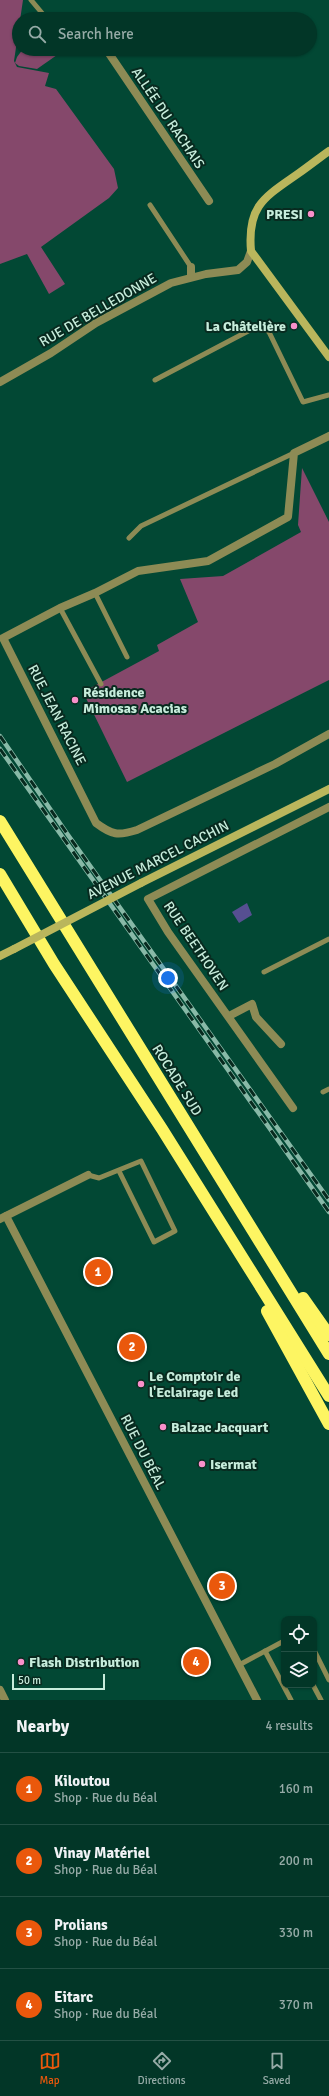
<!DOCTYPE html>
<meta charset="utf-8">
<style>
:root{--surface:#023627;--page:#0c3e2f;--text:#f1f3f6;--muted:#96aba7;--line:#235044;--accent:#ea580c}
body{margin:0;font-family:Signika,sans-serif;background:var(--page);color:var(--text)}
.controls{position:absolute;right:12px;bottom:12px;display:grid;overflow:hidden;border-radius:8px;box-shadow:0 1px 3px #0004}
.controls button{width:36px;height:36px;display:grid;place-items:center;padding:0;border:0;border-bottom:1px solid var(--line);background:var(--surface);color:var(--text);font:20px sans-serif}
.scale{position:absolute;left:12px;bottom:10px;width:93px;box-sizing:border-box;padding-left:4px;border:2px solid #c7eddc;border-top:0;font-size:11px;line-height:14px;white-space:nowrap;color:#c7eddc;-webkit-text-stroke:3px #082a1f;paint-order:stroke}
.you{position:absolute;left:168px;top:978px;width:14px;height:14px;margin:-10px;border:3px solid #fff;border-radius:50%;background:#1a73e8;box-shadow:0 0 0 6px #1a73e833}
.badge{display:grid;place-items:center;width:26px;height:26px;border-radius:50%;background:var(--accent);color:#fff;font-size:13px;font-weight:700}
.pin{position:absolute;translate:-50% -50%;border:2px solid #fff;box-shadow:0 1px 4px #0006}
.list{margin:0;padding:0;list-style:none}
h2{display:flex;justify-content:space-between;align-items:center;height:52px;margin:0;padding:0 16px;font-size:17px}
h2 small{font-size:13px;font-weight:400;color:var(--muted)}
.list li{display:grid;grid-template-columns:26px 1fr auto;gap:12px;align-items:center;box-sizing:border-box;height:72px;padding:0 16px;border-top:1px solid var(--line)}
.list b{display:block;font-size:15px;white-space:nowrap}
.list p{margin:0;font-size:13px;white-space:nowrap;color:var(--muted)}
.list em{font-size:13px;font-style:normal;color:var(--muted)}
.icon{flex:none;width:22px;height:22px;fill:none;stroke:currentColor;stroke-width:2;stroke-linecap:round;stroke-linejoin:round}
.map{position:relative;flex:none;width:329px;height:1700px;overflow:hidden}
.search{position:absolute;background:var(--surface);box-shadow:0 1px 3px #0004;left:12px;right:12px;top:12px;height:44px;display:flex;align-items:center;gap:10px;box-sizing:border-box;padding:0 14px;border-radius:22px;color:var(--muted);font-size:15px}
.sheet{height:340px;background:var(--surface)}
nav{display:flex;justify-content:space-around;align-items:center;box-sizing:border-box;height:56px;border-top:1px solid var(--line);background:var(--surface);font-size:11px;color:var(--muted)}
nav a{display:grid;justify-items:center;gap:2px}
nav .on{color:var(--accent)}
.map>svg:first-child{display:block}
</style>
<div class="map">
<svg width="329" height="1700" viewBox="0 0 329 1700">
<rect width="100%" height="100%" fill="#024834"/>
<g fill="#85486b">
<polygon points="0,0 23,0 14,61 17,67 49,73 45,86 56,89 114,169 118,188 109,198 41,247 65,284 49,294 27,254 0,264"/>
<polygon points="23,49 52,49 57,55 37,69 19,66 15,63 17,57"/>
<polygon points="302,468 329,522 329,680 127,782 83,692 159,651 157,645 198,622 180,579 223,576 301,532 298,525"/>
</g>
<polygon fill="#564f91" points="247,903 252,915 239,923 232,912"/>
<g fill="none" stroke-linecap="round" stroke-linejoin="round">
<g stroke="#8d8b55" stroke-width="5">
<polyline points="31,0 47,19"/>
<polyline points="150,205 191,267"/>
<polyline points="155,380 254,328 263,328 269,332 303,402 329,395"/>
<polyline points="129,538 141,526 294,453"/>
<polyline points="95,593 127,657"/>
<polyline points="60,608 101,684"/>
<polyline points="264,972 329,939"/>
<polyline points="323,1092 329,1089"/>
<polyline points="88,1175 99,1178 141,1161 175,1231 154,1242 119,1171"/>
<polyline points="314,1650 329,1680"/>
<polyline points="265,1651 291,1700"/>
<polyline points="239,1665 284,1641"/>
<polyline points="313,1685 321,1700"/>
</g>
<g stroke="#8d8b55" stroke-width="8">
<polyline points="106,49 209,201"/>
<polyline points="191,267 191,277"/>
<polyline points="0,382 51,353 96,323 171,283 206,274 238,270 247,262 251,251"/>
<path d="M329,436L294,453L288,517L208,561L138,571L95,593L60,608L3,638L96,823C112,835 118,836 137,830L275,764L329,734"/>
<polyline points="229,1016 252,1004 256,1017 281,1044"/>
<polyline points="293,1108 168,932 148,899 329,807"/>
<polyline points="6,1216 257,1700"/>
<polyline points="0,1219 88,1175"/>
<polyline points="0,1690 5,1700"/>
</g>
<g stroke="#bab65c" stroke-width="8">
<path d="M329,151C319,158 309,166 299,173C265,197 247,205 251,251L329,357"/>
<polyline points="141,883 329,789"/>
<polyline points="0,956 14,949"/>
</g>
<g stroke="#fdf562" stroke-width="12">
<polyline points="0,821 329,1354"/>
<polyline points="0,874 54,964 162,1129 329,1396"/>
<polyline points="303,1298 329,1335"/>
<polyline points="267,1311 329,1424"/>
</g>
<defs>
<g id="rail">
<polyline points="0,736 68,835 329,1200"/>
<polyline points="0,749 329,1212"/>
</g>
</defs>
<use href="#rail" stroke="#88b9a7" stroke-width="4.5"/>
<use href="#rail" stroke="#082a1f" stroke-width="3" stroke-dasharray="9" stroke-linecap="butt"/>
<polyline stroke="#bab65c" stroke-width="8" points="14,949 141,883"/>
</g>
<g fill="#f990ca" stroke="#082a1f" stroke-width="1.5">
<circle cx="311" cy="214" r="4"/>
<circle cx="294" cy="326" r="4"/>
<circle cx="75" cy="700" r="4"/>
<circle cx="141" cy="1384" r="4"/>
<circle cx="163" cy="1427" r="4"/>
<circle cx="202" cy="1464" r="4"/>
<circle cx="21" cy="1662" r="4"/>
</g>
<g text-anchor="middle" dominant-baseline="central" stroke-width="4" stroke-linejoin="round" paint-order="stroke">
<g font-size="14" fill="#c7eddc" stroke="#082a1f">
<text transform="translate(168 118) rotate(56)">ALLÉE DU RACHAIS</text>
<text transform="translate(98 310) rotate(-30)">RUE DE BELLEDONNE</text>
<text transform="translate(57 715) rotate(63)">RUE JEAN RACINE</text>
<text transform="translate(158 860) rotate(-27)">AVENUE MARCEL CACHIN</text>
<text transform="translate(196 946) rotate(56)">RUE BEETHOVEN</text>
<text transform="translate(177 1080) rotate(58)">ROCADE SUD</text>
<text transform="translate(143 1452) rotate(63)">RUE DU BÉAL</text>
</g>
<g font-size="14" font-weight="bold" fill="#c7eddc" stroke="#082a1f" text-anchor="start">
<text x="303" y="214" text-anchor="end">PRESI</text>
<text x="286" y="326" text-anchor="end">La Châtelière</text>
<text x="83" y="692">Résidence<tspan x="83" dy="16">Mimosas Acacias</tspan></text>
<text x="149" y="1376">Le Comptoir de<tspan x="149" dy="16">l'Eclairage Led</tspan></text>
<text x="171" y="1427">Balzac Jacquart</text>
<text x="210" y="1464">Isermat</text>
<text x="29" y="1662">Flash Distribution</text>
</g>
</g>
</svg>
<div class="controls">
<button><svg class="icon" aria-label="locate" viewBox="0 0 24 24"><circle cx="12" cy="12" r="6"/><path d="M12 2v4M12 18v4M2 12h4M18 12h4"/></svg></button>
<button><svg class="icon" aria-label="layers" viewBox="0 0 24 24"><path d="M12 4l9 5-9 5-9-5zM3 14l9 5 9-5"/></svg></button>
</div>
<div class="scale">50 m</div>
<div class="you"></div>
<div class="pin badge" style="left:98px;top:1272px">1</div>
<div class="pin badge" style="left:132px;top:1347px">2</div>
<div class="pin badge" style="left:222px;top:1586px">3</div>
<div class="pin badge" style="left:196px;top:1662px">4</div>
<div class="search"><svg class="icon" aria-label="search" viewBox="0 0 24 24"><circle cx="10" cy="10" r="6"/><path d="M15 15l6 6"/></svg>Search here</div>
</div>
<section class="sheet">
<h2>Nearby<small>4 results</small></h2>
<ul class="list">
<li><span class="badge">1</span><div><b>Kiloutou</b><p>Shop · Rue du Béal</p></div><em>160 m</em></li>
<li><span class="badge">2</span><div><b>Vinay Matériel</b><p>Shop · Rue du Béal</p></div><em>200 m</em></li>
<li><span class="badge">3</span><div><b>Prolians</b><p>Shop · Rue du Béal</p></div><em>330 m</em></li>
<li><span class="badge">4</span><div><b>Eitarc</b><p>Shop · Rue du Béal</p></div><em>370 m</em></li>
</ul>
</section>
<nav>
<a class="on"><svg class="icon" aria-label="map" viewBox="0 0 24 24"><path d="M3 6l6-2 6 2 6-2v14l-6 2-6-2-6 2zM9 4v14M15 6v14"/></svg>Map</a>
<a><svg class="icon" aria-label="directions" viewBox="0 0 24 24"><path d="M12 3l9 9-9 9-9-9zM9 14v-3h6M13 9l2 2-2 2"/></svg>Directions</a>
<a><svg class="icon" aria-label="saved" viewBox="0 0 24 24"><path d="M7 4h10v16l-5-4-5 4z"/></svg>Saved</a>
</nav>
